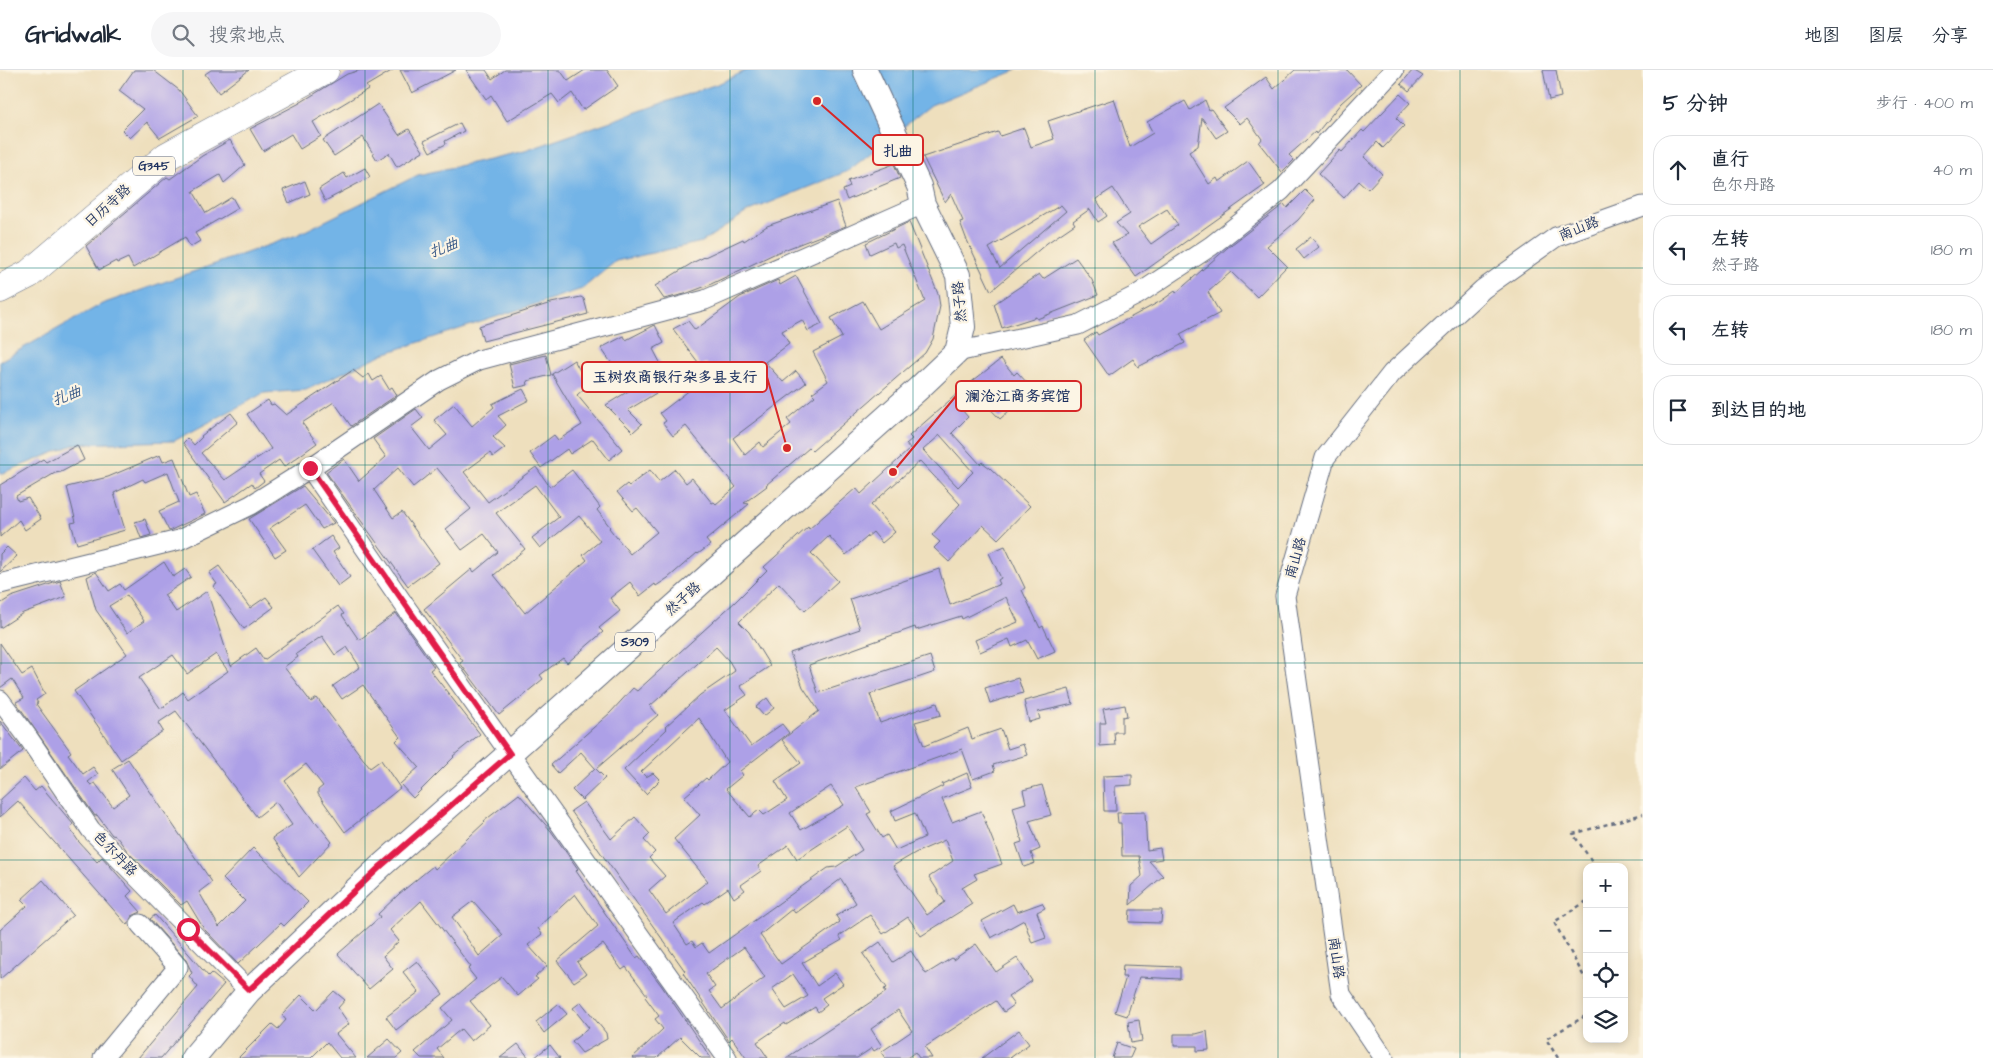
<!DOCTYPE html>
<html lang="zh">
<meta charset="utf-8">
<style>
:root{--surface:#fff;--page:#f6f6f7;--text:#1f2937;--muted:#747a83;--line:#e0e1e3}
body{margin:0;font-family:"Architects Daughter","LXGW WenKai TC",sans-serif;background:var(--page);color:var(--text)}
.controls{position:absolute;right:15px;bottom:15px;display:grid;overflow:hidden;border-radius:10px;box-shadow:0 2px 8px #0003}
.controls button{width:45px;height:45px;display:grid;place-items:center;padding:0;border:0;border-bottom:1px solid var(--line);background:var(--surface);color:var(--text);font:25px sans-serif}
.stop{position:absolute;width:15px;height:15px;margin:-11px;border:4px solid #e11d48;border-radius:50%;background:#fff}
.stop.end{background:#e11d48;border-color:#fff;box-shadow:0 1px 5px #0008}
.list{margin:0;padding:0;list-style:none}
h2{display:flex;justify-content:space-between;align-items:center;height:65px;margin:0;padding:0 20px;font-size:21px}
h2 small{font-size:16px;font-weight:400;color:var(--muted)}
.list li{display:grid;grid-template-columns:32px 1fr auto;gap:15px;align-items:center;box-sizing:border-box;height:70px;margin:0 10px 10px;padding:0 10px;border:1px solid var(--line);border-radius:20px}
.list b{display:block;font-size:19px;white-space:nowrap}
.list p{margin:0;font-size:16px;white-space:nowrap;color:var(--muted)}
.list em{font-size:16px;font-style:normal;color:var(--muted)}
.icon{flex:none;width:28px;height:28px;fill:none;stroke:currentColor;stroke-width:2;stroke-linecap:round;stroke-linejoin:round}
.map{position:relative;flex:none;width:1643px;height:988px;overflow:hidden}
header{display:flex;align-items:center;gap:30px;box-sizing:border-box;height:70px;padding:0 25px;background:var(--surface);border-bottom:1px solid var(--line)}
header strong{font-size:24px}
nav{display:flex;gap:28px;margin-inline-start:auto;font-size:18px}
.search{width:350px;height:45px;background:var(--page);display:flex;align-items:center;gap:12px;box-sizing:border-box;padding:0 18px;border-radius:28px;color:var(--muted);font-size:19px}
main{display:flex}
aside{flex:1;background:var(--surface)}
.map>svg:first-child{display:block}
</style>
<header>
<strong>Gridwalk</strong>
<div class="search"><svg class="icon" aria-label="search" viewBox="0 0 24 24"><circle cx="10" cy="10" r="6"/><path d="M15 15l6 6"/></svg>搜索地点</div>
<nav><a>地图</a><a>图层</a><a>分享</a></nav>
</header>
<main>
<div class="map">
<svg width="1643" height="988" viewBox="0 0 1643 988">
<rect width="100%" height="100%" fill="#fcf5e5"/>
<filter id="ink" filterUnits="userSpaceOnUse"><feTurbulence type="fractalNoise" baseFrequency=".02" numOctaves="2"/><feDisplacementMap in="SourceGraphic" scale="10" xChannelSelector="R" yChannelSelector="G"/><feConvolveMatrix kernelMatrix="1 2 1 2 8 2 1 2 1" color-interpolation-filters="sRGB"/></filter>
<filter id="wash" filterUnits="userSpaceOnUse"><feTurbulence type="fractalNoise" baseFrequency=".0096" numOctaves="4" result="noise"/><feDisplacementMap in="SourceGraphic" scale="20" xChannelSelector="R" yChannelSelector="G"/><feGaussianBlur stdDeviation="1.12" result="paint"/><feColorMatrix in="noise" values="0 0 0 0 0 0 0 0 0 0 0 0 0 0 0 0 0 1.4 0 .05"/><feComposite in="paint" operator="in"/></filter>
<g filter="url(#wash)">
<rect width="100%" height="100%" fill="#eedfbd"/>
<polygon fill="#73b4e7" stroke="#4772a2" points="747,0 1017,0 931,35 848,101 747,142 702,172 616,191 582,219 383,284 306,320 264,323 174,371 76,374 0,404 0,291 102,234 297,165 418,105 525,81 720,13"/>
<g id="blocks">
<g fill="#ada0e7" fill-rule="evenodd">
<polygon points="134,0 153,0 179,20 198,46 160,68 147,52 130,68 122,60 143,39 119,21"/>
<polygon points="211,0 249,0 219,23 205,4"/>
<polygon points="361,0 393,0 366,16 368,19 313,52 321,66 300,79 291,64 263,81 250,59 298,34 347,4"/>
<polygon points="400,0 456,0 412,23"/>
<polygon points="466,0 486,0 492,9 505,0 560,0 568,11 585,0 607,0 618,16 583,40 572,23 559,33 552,24 507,51 491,25 486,29"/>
<polygon points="1295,0 1347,0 1361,15 1341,33 1316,64 1315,62 1289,85 1294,90 1282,102 1259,73 1262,69 1247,48 1240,54 1224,38 1266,7 1274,19"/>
<polygon points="1413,0 1423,6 1409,21 1401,14"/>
<polygon points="1543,0 1556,0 1561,27 1549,30"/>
<polygon points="1400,24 1410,33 1396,48 1404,56 1383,78 1377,72 1364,87 1382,104 1368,119 1359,111 1344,128 1318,104 1340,80 1342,82 1362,60 1364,62"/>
<path d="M1114,29L1130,77L1153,63L1147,52L1185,31L1190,40L1205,30L1209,40L1211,39L1227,61L1216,68L1202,48L1198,76L1189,82L1209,114L1217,108L1219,112L1248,91L1265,115L1136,207L1112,173L1127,165L1116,153L1130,144L1113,118L1096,129L1107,146L1098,152L1090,139L1073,151L1075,154L1047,173L991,221L966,168L960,152L963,151L951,124L945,132L923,87L998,62L1000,66L1024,58L1031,77L1054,69L1048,51ZM1061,135L1066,141L1000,198L989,178ZM1167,139L1178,155L1151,174L1138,157Z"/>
<polygon points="378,34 399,65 409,59 423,81 397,97 389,83 377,90 363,67 334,86 323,70"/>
<polygon points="460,53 464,61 445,71 446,74 430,82 424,71"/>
<polygon points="230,70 245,95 224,113 220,105 193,121 206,143 232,127 238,138 195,163 200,171 190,177 185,167 133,198 128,188 117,193 116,191 99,200 86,176 167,107 170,109 202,86"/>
<polygon points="894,94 900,108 847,130 843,120 850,117 848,111"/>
<polygon points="365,98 370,107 325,131 319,119 344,103 347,108"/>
<polygon points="305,111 310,124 289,133 283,120"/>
<polygon points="1305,120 1315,130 1298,150 1267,176 1287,196 1257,227 1231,202 1208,222 1220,243 1180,264 1185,273 1138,297 1133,289 1109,306 1084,270 1096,262 1098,265 1161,231 1175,221 1176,223 1227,178 1284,134 1287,138"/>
<polygon points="837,131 846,156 776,183 709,215 685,224 664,229 655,216 694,192 743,169 744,171 767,156"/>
<path d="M909,152L938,224L940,236L933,269L925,283L812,381L809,378L766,415L767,416L744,433L749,434L706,470L710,475L698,484L697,483L668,508L656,516L655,514L640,526L630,512L610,528L620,541L599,558L603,562L567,593L563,588L540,605L543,609L499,645L460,593L463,591L424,539L472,499L474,502L498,482L484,464L462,480L446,459L471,439L437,398L413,417L398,398L374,420L393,448L402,442L439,493L408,516L326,402L344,389L359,411L386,387L373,369L416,339L423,348L411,357L429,380L447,365L434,350L454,334L472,356L494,337L492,334L523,319L529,330L498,346L506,355L493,367L505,378L493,387L490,383L464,402L488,432L536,397L550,417L572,400L600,437L597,440L610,457L609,458L630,484L657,462L637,438L633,441L617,422L627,414L629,416L650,400L659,412L675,399L686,413L692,408L712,433L714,432L716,434L736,417L686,356L673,366L663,353L666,351L660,343L713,302L706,293L701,296L673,259L688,251L695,260L740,227L778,210L780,215L796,206L822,254L808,261L802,250L782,261L789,274L765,292L783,312L796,301L806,313L733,368L745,385L760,372L763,377L791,354L787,349L815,326L812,323L828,311L813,282L842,267L831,248L863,231L879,259L925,231L902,175L896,178L894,173L870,184L866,173ZM535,415L559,447L532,468L540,478L579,446L600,471L583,485L587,490L525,543L494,505L525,479L496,443Z"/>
<polygon points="1311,167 1319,177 1304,189 1296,179"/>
<polygon points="1076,188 1092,210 1098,225 1037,249 1036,247 1002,258 994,234 1039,204 1043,209"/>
<polygon points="581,227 584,229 588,244 483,271 479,256 551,233"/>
<polygon points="655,255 664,273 653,279 664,300 669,298 676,311 628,340 642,354 633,362 606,335 630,320 601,278 624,266 626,270"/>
<polygon points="546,285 551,305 527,311 528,315 515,318 509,294"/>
<path d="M1001,289L1014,305L1017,302L1044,331L1037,339L1020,321L1006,336L1010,340L1000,349L977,325L962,340L968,347L952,363L980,394L982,392L990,398L1030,436L998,469L983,455L949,492L934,478L940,472L932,465L960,434L920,391L871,435L895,462L882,473L873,462L846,485L829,466L811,483L838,511L805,541L779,513L739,552L749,562L770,596L740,616L747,625L725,640L751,676L782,654L789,663L740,701L743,705L726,719L750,747L759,740L764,745L787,730L775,711L801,693L782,670L819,641L803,617L790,583L860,559L850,529L939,499L950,535L1000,514L998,510L1001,508L989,483L1005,476L1025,518L1022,520L1040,558L1043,556L1055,581L1037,589L1027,570L1012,577L1009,569L980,582L975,570L1018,552L1006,527L962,549L961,546L916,560L915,557L809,595L818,623L930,586L935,602L870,624L880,653L937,633L941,645L915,652L924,676L968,658L972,669L1001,659L1008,679L1023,674L1027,685L993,695L995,701L973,709L962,679L856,717L871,742L867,744L882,768L887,765L896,780L925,767L915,743L895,751L891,741L943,716L942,714L967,703L972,717L942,729L952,752L981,741L1002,794L974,804L977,809L962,818L972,834L921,866L908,847L883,864L870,845L839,866L842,870L802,893L817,916L835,903L843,914L822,928L827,935L818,942L815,937L786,955L785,953L757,972L768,988H746L732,968L729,971L683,903L685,901L571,741L584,732L611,769L635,747L650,764L644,770L655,782L649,788L665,806L649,820L666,844L708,811L674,769L700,745L684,727L706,708L708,710L727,692L699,648L641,702L646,707L653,703L660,710L646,724L624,700L667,659L665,657L700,625L735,601L729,591L716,577L650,636L658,645L596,699L605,708L582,730L572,720L595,698L581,682L558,703L551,695L610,643L633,618L637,621L735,532L767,500L764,497L808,457L809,459L856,418L861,424L910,379L906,374L912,369L909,366L965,317ZM940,365L973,402L958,417L923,380ZM831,716L844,735L801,760L790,743ZM847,756L862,780L836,797L828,798L709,883L702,873L696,877L692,871L687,874L673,853L703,832L705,834L728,818L734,828L745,820L741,815L761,801L758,796L788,775L797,789ZM945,770L953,791L929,807L945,832L927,845L893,796L915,783ZM841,809L856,833L836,846L840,852L781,894L760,865L792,839L795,843ZM744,877L765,907L722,939L709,921L715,917L706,904ZM793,904L808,926L786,939L772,919Z"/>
<polygon points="574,290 588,315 577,325 622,379 609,390 593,369 570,384 567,379 541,398 530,383 554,365 558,370 582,355 552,304"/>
<polygon points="353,300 363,308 369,304 373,311 381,306 389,319 392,317 397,325 351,356 334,332 302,353 317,373 284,397 279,390 259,404 264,411 255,418 252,413 225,432 183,373 188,368 194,375 202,367 201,366 231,343 238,352 201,383 225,410 271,379 247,344 268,330 271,335 274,334 286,345"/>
<polygon points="77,375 84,390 61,402 55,403 16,426 18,431 28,428 41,449 25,460 19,450 0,467 0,415 43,389 46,392"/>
<polygon points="160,385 163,392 174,388 189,427 196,424 205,444 169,461 159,441 179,432 168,402 145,412 143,409 114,423 125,460 77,474 71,453 76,452 67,417 108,407"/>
<polygon points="303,416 334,453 322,459 305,435 270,458 286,480 275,487 249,449"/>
<polygon points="145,449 151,465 141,468 135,452"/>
<polygon points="331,466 339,478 333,482 350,507 338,516 312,480"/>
<polygon points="7,477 17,486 0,502 0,484"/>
<path d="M164,492L173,507L185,499L191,507L164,525L176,542L207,521L231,596L256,578L264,590L338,536L344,544L342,545L359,570L396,543L434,597L430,600L480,664L453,686L454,687L413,728L400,714L419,697L396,671L400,667L363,615L342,629L333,616L360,597L347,577L335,585L322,566L296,584L298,587L284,597L311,632L317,628L370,698L381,690L400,718L345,762L318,724V720L323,716L306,694L285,711L315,753L316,752L332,772L299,807L272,768L292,755L276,732L257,747L176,641L158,653L163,661L121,690L74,621L127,584L96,540L87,507L96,502L109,521L120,514L124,520ZM127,525L144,551L127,563L109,536ZM216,584L228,601L188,629L183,622L161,639L139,608L173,585L187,604Z"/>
<polygon points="219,496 250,538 266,527 274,537 244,559 213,516 217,514 209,503"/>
<polygon points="60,511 66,527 23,543 0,558 0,534 11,527"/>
<polygon points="0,573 22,605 32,599 45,624 36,630 38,633 36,634 71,682 68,684 83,704 93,697 98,704 88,712 91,715 95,713 113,737 129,725 112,699 128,689 212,812 199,822 219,857 245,831 223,809 253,778 308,832 284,856 281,853 238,894 204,859 187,831 181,835 128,782 116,766 112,765 97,745 95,746 16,632 24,628 12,609 0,618"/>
<polygon points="1018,608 1023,623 990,633 985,618"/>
<polygon points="1069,619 1073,634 1038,642 1040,649 1029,652 1024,631"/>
<polygon points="767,628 774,638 764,646 756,637"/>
<polygon points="1125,635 1127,646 1122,647 1122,662 1114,662 1115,675 1100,676 1100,653 1106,653 1103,639"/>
<polygon points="0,651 23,681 0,699"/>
<polygon points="1132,705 1132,715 1115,716 1116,741 1104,741 1103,706"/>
<polygon points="24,708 35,721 41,716 73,754 70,759 79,772 97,792 102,787 132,821 127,826 141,842 132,846 127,855 18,731 0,747 0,730"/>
<polygon points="1042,715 1051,745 1029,751 1040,779 1031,783 1035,793 1024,797 1016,774 1022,772 1013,737 1026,733 1023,720"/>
<path d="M519,724L551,761L578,799L576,801L636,888L639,886L661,915L711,988H701L680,967L657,988H632L663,959L655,949L659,946L645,927L647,925L626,897L622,900L603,874L577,892L586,904L574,912L557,891L598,856L575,824L538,858L542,864L528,875L547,896L535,907L538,909L518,926L502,907L470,931L490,955L471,971L461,959L437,979L444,988H421L415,982L452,950L442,938L476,909L468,899L471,897L421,831L390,860L399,871L383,886L393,899L369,919L338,884L380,847L378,844L399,824L433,796L435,799L485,752L484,751ZM473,831L503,865L479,886L452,847Z"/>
<polygon points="1145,742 1147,780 1160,778 1162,789 1149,791 1163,806 1130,835 1131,816 1142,806 1139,786 1122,786 1121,753 1118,753 1117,743"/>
<polygon points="43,810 73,845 0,909 0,860 27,836 21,830"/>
<polygon points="1042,833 1045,838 1037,842 1046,868 1032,873 1024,850 991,868 982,851 1013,834 1017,842"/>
<polygon points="1130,840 1162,840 1161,853 1129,852"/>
<polygon points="155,845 208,906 211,903 224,914 161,988 138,988 198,917 189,906 192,903 186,890 150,849"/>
<polygon points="880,872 893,892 911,881 926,904 952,888 953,890 976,874 996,902 1017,888 1032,911 1008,927 1014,935 1004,942 996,931 925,977 932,988 919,988 915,982 907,988 885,988 881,982 912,961 898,940 871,959 882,976 874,981 872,978 857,988 786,988 886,922 884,919 887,918 863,884"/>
<polygon points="417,891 443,924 396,960 386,947 419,922 403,902"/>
<polygon points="1123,895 1180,897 1180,909 1139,907 1127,946 1115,942 1126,907 1122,907"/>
<polygon points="334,921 345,930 338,938 349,954 336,964 356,988 340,988 327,972 311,988 238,988 272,954 278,959 286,950 282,945 301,925 316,940"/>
<polygon points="581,932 606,963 607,969 582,983 572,971 589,958 573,938"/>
<polygon points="558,934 567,944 544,963 536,952"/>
<polygon points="1139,950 1142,971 1131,973 1128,952"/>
<polygon points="1019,960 1029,974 1010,988 982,988"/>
<polygon points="1207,961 1209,980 1197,981 1197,976 1174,976 1174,964 1196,964"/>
<polygon points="389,969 402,983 396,988 367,988"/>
<polygon points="1117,973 1134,979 1130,988 1112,988"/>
<polygon points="518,974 529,988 500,988"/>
<polygon points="550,975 560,988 534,988"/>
</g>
</g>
</g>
<g filter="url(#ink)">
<use href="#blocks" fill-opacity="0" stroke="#656d7f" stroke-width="1"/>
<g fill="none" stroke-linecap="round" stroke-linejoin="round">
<defs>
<g id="minor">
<polyline points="957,282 1078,255 1137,225 1211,176 1281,121 1394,0"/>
<polyline points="310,398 407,539 727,988"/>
<polyline points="0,514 179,470 251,435 310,398 439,310 479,290 705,230 923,134"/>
<polyline points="0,630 27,666 91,760 249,921"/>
<polyline points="103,988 178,897 140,854"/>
<polyline points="1384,988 1341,924 1285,526 1325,388 1392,303 1483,219 1556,167 1643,136"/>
</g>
<polyline id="major" points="193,988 249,921 381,796 510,683 918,319 957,282 963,257 958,205 923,134 919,116 865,0"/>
<polyline id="highway" points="0,219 29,204 167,86 325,0"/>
</defs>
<use href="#minor" stroke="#656d7f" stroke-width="21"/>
<use href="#major" stroke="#656d7f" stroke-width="26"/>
<use href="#highway" stroke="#656d7f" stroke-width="29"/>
<g stroke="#656d7f" stroke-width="2.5" stroke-dasharray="4 4" stroke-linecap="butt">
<polyline points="1596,797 1573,764 1643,744"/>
<polyline points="1587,831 1554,852 1587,912"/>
<polyline points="1558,988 1546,969 1587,945"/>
</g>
<use href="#minor" stroke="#fff" stroke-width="19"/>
<use href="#major" stroke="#fff" stroke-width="24"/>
<use href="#highway" stroke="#fff" stroke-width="28"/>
</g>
</g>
<g fill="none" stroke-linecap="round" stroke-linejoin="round" filter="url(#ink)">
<polyline stroke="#e11d48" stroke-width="6" points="188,859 249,920 381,796 510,684 310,398"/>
</g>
<path fill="none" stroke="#0f766e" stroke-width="1" stroke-opacity="0.55" d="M183,0V988M365,0V988M548,0V988M730,0V988M913,0V988M1095,0V988M1278,0V988M1460,0V988M0,198H1643M0,395H1643M0,593H1643M0,790H1643"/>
<g text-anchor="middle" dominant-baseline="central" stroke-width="4.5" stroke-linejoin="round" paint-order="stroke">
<g fill="#fcf5e5" stroke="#5e6a86" stroke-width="1">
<rect x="133" y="86.5" width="42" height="19" rx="4"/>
<rect x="615" y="562.5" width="40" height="19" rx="4"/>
</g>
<g font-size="12" font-weight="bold" fill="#1b2f5e">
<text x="154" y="96">G345</text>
<text x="635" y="572">S309</text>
</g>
<g font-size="14" fill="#1b2f5e" stroke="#fcf5e5">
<text transform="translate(108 136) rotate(-42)">日历寺路</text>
<text transform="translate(1579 159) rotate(-22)">南山路</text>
<text transform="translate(960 232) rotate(-95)">然子路</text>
<text transform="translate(1296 488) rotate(-74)">南山路</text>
<text transform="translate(683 529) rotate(-42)">然子路</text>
<text transform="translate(115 784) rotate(46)">色尔丹路</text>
<text transform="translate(1336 888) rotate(82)">南山路</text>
</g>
<g font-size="15" font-style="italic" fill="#355787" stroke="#fcf5e5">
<text transform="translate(444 178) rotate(-21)">扎曲</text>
<text transform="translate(67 326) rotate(-21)">扎曲</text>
</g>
</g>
<path fill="none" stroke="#d62828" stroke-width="2" d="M817 31L873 80M787 378L767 307M893 402L956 326"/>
<g fill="#d62828" stroke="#fcf5e5" stroke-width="2">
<circle cx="817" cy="31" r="5"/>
<circle cx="787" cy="378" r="5"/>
<circle cx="893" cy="402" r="5"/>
</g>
<g fill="#fcf5e5" stroke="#d62828" stroke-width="2">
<rect x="873" y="65" width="50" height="30" rx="5"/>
<rect x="582" y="292" width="185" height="30" rx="5"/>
<rect x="956" y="311" width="125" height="30" rx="5"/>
</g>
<g font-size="15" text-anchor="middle" font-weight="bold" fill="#1b2f5e">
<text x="898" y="86">扎曲</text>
<text x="675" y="312">玉树农商银行杂多县支行</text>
<text x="1018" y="331">澜沧江商务宾馆</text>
</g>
</svg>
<div class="controls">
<button>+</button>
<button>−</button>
<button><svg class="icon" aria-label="locate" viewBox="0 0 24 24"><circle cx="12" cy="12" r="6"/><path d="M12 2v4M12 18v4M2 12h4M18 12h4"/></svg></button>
<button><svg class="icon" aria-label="layers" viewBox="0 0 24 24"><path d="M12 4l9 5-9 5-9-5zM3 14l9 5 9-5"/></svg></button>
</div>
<div class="stop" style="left:188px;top:859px"></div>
<div class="stop end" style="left:310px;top:398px"></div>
</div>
<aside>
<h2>5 分钟<small>步行 · 400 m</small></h2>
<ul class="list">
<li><svg class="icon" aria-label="ahead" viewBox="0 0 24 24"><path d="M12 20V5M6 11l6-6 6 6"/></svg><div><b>直行</b><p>色尔丹路</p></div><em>40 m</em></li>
<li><svg class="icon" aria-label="left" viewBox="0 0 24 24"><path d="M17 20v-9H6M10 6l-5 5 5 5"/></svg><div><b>左转</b><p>然子路</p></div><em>180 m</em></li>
<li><svg class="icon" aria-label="left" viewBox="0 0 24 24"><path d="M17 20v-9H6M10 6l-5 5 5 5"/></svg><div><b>左转</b></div><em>180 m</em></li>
<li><svg class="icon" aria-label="arrive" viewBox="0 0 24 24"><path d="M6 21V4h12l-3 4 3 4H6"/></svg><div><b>到达目的地</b></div></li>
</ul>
</aside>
</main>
